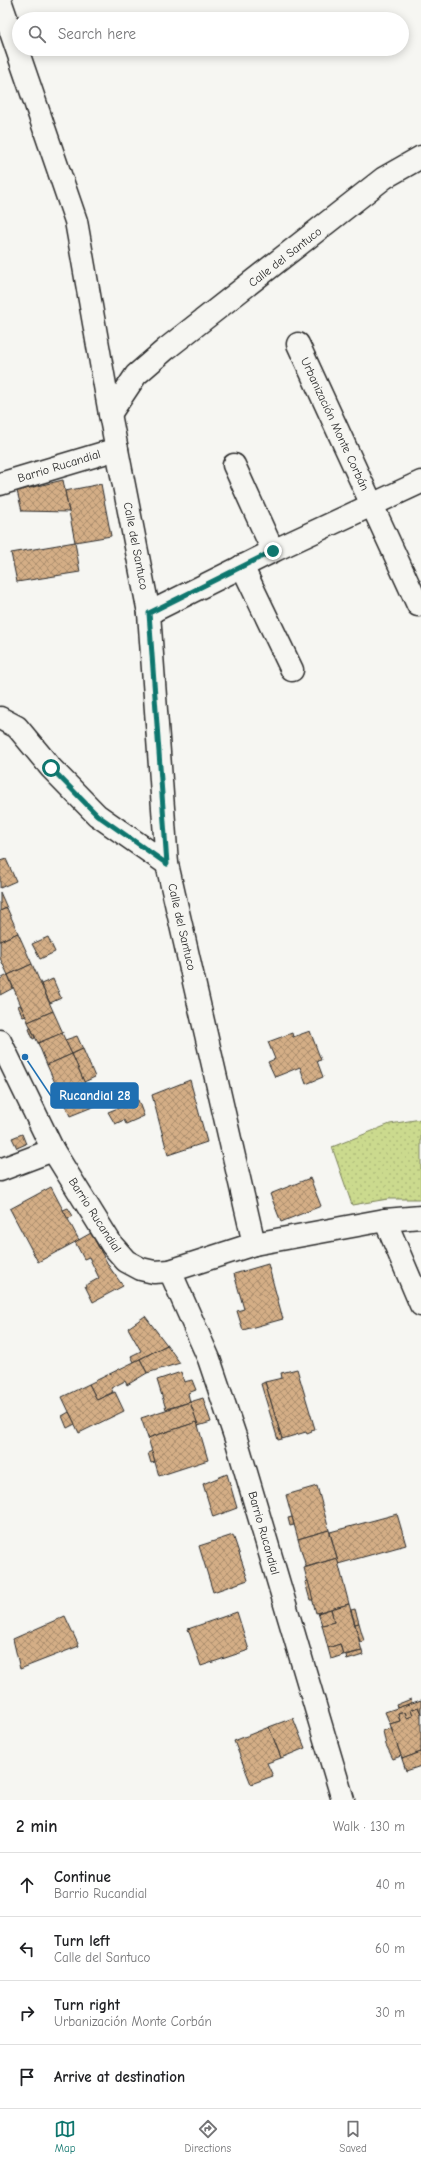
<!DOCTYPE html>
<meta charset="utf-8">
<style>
:root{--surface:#fff;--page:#f2f2f2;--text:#202124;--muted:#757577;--line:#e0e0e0;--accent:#0f766e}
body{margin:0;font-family:"Comic Neue",sans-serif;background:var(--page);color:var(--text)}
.stop{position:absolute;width:12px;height:12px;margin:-9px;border:3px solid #0f766e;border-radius:50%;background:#fff}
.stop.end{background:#0f766e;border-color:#fff;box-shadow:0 1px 4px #0008}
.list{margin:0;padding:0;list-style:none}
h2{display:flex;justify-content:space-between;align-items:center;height:52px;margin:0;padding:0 16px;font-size:17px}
h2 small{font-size:13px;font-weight:400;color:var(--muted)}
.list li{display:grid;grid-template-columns:26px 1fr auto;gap:12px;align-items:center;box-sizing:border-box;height:64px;padding:0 16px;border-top:1px solid var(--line)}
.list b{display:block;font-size:15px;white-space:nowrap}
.list p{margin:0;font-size:13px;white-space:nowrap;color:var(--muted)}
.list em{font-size:13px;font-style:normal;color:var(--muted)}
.icon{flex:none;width:22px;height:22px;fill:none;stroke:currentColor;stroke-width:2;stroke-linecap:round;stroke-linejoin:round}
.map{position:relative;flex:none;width:421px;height:1800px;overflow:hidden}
.search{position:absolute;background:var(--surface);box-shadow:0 2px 10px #0003;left:12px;right:12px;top:12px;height:44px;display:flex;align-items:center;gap:10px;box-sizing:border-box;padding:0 14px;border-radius:22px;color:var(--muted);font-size:15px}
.sheet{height:308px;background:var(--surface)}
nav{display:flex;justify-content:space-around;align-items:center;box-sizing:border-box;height:56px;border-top:1px solid var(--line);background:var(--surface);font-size:11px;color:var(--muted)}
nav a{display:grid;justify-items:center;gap:2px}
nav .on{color:var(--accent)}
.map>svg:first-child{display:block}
</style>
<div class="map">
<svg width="421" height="1800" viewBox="0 0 421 1800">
<defs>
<pattern id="park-dots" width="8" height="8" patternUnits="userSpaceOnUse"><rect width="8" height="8" fill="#cbda8e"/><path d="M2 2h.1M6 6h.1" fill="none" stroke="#aebb7b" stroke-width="1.8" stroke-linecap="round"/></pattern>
<pattern id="building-cross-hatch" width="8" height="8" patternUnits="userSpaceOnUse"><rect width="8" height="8" fill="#d4ae86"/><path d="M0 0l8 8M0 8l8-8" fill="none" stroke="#ac8e6e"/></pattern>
</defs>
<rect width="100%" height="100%" fill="#f6f6f2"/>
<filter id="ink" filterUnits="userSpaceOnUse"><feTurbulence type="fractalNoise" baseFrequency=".025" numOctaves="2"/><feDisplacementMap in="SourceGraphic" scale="8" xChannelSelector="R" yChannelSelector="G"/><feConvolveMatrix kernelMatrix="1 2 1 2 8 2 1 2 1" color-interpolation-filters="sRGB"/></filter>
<g filter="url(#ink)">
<polygon fill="url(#park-dots)" stroke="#7b825c" points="421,1119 421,1199 388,1199 352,1205 332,1147 390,1124"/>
<g fill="url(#building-cross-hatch)" stroke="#2b2b2b">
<polygon points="63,480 69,512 22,511 17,491"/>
<polygon points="101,484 111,536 75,542 65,491"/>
<polygon points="75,542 80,572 17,582 11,553"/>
<polygon points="6,859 16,881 0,888 0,861"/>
<polygon points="0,892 7,908 0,911"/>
<polygon points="7,908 18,933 0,941 0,911"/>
<polygon points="18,933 32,964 8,975 0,958 0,941"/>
<polygon points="48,937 55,952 40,959 32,944"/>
<polygon points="32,964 53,1011 28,1022 8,975"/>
<polygon points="8,975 13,988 0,995 0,979"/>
<polygon points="53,979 61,998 50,1003 41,984"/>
<polygon points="20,1005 26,1016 23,1017 18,1006"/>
<polygon points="53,1011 63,1033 38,1043 28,1022"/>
<polygon points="31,1028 35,1038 33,1039 29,1029"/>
<polygon points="310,1031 321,1060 317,1061 323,1077 306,1084 300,1067 275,1077 268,1062 275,1059 268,1042 292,1033 293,1037"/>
<polygon points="62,1033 72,1054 47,1065 38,1043"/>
<polygon points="77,1036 83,1049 72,1054 65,1040"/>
<polygon points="83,1049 95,1077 84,1082 72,1054"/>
<polygon points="72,1054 86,1086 61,1096 47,1065"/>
<polygon points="190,1080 207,1142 168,1155 152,1095"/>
<polygon points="87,1090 95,1106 70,1116 63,1101"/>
<polygon points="138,1100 144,1116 126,1124 124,1120 115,1124 108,1112"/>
<polygon points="22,1134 26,1144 17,1148 12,1138"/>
<polygon points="310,1178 321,1206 281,1222 270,1194"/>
<polygon points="51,1187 79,1240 38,1262 10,1209"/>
<polygon points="68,1208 73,1216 68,1219 63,1210"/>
<polygon points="91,1233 110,1268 123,1286 93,1302 85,1286 99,1278 89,1257 84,1259 75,1242"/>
<polygon points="268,1264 283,1319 243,1330 237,1311 244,1309 234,1274"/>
<polygon points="145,1316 167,1345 134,1362 131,1356 141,1351 128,1328"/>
<polygon points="167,1345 180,1363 147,1373 140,1359"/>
<polygon points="140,1359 147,1373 127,1385 125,1381 111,1388 113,1392 97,1400 89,1384"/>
<polygon points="297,1369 315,1429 311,1430 312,1432 307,1434 306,1432 282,1439 265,1382 282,1378 281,1373"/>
<polygon points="181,1372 184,1382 192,1380 196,1390 188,1393 190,1402 166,1409 157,1380"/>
<polygon points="265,1382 282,1439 278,1440 261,1384"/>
<polygon points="89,1384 97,1400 115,1392 124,1411 79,1433 62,1397"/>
<polygon points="203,1398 211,1422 198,1426 190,1402"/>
<polygon points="190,1402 197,1422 148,1438 141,1418"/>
<polygon points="69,1412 75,1424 67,1428 62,1416"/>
<polygon points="197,1422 208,1460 159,1476 148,1438"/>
<polygon points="152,1451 155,1462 151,1463 148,1453"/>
<polygon points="227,1474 237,1508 213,1517 203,1484"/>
<polygon points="317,1486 329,1530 298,1539 286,1495"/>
<polygon points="397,1514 406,1545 338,1564 330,1532"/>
<polygon points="292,1517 294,1525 290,1526 288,1518"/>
<polygon points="329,1530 337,1558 306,1567 298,1539"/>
<polygon points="233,1535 248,1580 213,1592 199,1546"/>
<polygon points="337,1558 349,1604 316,1613 304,1568"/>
<polygon points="308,1581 313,1600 310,1600 305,1582"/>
<polygon points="349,1604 362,1651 343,1655 340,1644 328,1648 322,1625 334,1622 331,1609"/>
<polygon points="331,1609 334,1622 322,1625 318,1613"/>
<polygon points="355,1609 359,1623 355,1624 351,1610"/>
<polygon points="237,1612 249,1650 201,1666 188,1629"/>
<polygon points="65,1616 79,1646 20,1669 13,1639"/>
<polygon points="359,1623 364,1641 360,1642 355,1624"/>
<polygon points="340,1644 343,1655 331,1659 328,1648"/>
<polygon points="362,1651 363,1655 347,1660 346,1655"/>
<polygon points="411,1699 412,1703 397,1708 396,1705"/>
<polygon points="421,1700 421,1714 418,1707 411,1710 413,1716 407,1718 405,1712 398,1714 400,1721 390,1724 385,1712"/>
<polygon points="418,1707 421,1714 421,1752 402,1759 390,1724 400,1721 398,1714 405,1712 407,1718 413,1716 411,1710"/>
<polygon points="293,1718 305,1748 281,1758 269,1727"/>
<polygon points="269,1727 281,1758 267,1763 273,1776 251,1784 234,1741"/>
<polygon points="391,1728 401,1756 393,1759 386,1745 383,1731"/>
<polygon points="421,1752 421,1766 406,1771 402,1759"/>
</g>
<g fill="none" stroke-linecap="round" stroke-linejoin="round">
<defs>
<g id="street">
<polyline points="0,0 76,221 110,414 149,613 167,864 254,1244"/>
<polyline points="298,344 418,605"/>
<polyline points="110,414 136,375 166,349 384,178 421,157"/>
<polyline points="234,465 273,551"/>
<polyline points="0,484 117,449"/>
<polyline points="242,566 292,670"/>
<polyline points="149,613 273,551 421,482"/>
<polyline points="0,718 17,727 51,768 97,815 167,864"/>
<polyline points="0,1041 53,1150 112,1245 126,1261 141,1269 154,1272 170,1271 254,1244 385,1220 421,1217"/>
<polyline points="0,1170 53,1150"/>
<polyline points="385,1220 421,1305"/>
<polyline points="170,1271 209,1359 237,1442 343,1800"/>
</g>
</defs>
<use href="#street" stroke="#2b2b2b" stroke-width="25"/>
<use href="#street" stroke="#f6f6f2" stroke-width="22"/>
</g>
</g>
<g fill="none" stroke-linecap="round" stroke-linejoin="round" filter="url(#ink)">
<polyline stroke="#0f766e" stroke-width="5" points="51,768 97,815 167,864 149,613 273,551"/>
</g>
<g text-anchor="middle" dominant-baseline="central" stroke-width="3" stroke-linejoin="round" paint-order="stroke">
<g font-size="12" fill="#2b2b2b" stroke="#f6f6f2">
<text transform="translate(285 257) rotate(-38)">Calle del Santuco</text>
<text transform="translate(335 424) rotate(65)">Urbanización Monte Corbán</text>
<text transform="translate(59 466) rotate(-17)">Barrio Rucandial</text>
<text transform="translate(136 546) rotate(79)">Calle del Santuco</text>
<text transform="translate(182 927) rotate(77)">Calle del Santuco</text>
<text transform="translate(95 1215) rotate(57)">Barrio Rucandial</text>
<text transform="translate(264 1533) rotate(74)">Barrio Rucandial</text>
</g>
</g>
<path fill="none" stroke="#1f6fb2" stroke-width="1.5" d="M25 1057L51 1096"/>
<circle fill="#1f6fb2" stroke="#f6f6f2" stroke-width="1.5" cx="25" cy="1057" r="4"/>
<rect fill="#1f6fb2" stroke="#1f6fb2" stroke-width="1.5" x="51" y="1083" width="87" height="25" rx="4"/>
<g font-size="13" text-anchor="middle" font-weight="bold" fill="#fff">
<text x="95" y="1100">Rucandial 28</text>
</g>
</svg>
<div class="stop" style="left:51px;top:768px"></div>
<div class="stop end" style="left:273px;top:551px"></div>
<div class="search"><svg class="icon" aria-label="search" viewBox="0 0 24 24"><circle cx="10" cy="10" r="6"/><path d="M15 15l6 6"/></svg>Search here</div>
</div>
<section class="sheet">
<h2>2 min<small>Walk · 130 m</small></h2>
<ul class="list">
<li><svg class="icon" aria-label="ahead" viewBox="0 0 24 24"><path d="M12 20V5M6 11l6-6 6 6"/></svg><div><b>Continue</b><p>Barrio Rucandial</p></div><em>40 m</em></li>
<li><svg class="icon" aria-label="left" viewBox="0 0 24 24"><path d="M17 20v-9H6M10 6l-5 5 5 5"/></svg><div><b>Turn left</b><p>Calle del Santuco</p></div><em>60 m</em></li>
<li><svg class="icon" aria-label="right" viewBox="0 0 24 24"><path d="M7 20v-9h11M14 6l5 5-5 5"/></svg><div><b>Turn right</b><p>Urbanización Monte Corbán</p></div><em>30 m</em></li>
<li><svg class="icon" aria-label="arrive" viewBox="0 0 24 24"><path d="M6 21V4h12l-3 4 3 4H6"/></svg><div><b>Arrive at destination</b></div></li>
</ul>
</section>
<nav>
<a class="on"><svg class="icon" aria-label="map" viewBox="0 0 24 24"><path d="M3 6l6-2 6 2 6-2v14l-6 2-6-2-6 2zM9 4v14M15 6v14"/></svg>Map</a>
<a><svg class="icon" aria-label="directions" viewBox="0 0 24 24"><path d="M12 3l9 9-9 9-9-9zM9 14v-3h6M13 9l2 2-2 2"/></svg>Directions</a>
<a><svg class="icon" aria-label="saved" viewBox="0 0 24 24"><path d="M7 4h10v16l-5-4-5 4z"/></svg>Saved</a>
</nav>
